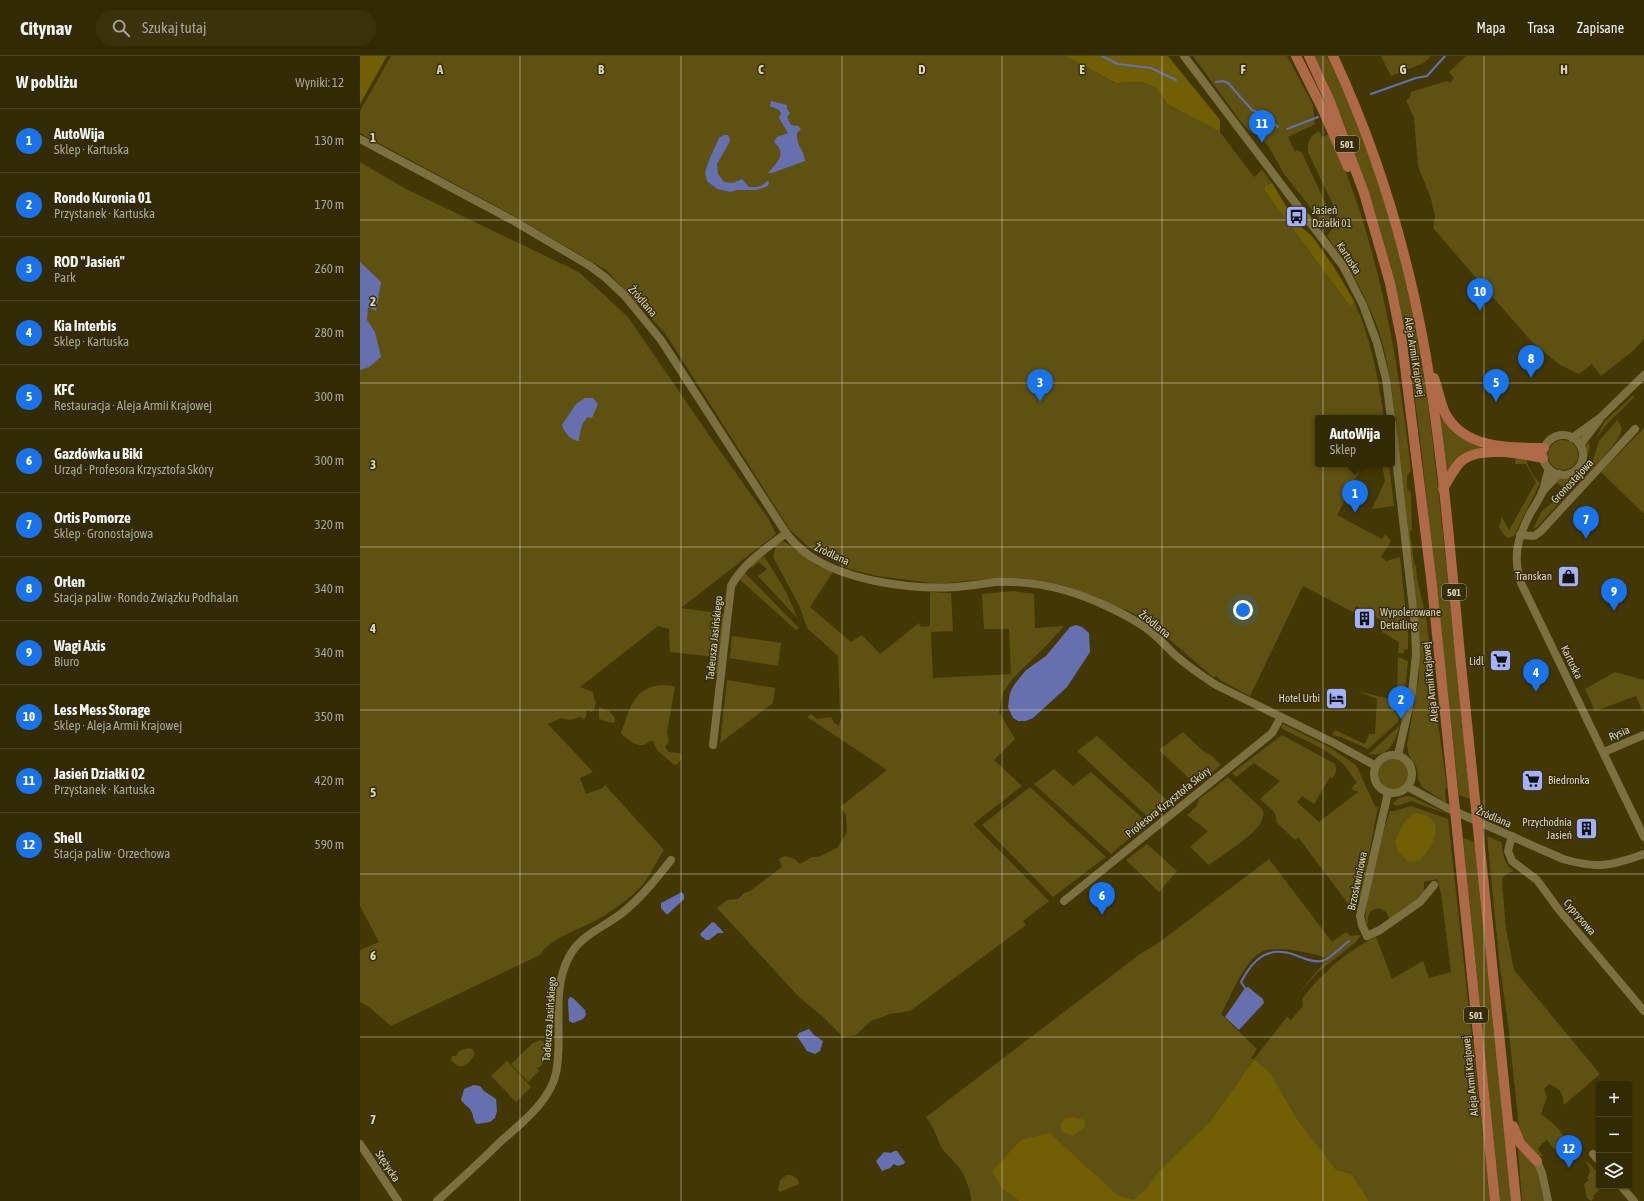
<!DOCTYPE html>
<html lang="pl">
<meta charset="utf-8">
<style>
:root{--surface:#322a03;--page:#3a320d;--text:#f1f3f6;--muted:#a8a79a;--line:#4d4625;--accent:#1a73e8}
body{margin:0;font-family:"Asap Condensed",sans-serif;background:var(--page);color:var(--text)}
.controls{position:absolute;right:12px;bottom:12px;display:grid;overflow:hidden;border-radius:4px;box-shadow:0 1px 3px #0004}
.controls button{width:36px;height:36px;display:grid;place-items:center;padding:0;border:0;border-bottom:1px solid var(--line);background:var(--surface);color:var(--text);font:20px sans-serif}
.you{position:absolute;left:883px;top:554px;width:14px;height:14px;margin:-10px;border:3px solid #fff;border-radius:50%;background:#1a73e8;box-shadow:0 0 0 6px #1a73e833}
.badge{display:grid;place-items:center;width:26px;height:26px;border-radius:50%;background:var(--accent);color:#fff;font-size:13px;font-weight:700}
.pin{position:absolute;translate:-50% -33px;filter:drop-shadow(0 1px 2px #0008)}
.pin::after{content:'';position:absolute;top:21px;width:14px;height:12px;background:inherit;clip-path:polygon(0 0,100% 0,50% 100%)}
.popup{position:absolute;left:955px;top:359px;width:80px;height:52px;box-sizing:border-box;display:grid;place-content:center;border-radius:4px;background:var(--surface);filter:drop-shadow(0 1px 3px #0005);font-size:13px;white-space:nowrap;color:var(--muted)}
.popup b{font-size:15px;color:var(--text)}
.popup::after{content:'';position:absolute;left:50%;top:100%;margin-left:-8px;border:8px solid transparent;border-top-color:var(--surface)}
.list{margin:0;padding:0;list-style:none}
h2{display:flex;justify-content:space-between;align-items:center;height:52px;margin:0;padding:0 16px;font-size:17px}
h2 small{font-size:13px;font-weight:400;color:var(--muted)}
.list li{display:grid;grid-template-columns:26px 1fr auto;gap:12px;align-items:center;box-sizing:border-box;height:64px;padding:0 16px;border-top:1px solid var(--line)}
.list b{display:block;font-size:15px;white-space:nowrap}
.list p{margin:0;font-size:13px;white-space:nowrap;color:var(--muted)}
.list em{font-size:13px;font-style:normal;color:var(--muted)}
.icon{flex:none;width:22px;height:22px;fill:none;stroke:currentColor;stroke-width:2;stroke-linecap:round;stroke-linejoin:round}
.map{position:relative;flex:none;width:1284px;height:1145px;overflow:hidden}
header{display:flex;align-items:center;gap:24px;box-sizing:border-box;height:56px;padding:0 20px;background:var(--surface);border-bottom:1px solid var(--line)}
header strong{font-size:19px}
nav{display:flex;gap:22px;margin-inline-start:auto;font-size:14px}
.search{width:280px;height:36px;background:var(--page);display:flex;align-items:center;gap:10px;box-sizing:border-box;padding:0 14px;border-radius:22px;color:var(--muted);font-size:15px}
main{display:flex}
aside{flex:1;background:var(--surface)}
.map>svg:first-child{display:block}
</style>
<header>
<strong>Citynav</strong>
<div class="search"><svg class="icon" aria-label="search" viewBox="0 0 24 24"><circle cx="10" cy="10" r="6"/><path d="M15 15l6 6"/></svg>Szukaj tutaj</div>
<nav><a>Mapa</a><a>Trasa</a><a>Zapisane</a></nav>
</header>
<main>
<aside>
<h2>W pobliżu<small>Wyniki: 12</small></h2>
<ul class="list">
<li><span class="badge">1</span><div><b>AutoWija</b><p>Sklep · Kartuska</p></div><em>130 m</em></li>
<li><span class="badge">2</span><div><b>Rondo Kuronia 01</b><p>Przystanek · Kartuska</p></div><em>170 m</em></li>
<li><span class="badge">3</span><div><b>ROD &quot;Jasień&quot;</b><p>Park</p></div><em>260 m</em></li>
<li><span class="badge">4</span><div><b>Kia Interbis</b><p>Sklep · Kartuska</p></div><em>280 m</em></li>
<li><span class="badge">5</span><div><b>KFC</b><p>Restauracja · Aleja Armii Krajowej</p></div><em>300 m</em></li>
<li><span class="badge">6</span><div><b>Gazdówka u Biki</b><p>Urząd · Profesora Krzysztofa Skóry</p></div><em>300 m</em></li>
<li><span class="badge">7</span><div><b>Ortis Pomorze</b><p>Sklep · Gronostajowa</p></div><em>320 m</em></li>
<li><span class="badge">8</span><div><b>Orlen</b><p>Stacja paliw · Rondo Związku Podhalan</p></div><em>340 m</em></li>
<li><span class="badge">9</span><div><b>Wagi Axis</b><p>Biuro</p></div><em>340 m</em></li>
<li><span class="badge">10</span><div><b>Less Mess Storage</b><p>Sklep · Aleja Armii Krajowej</p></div><em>350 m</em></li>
<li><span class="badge">11</span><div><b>Jasień Działki 02</b><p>Przystanek · Kartuska</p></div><em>420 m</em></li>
<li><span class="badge">12</span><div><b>Shell</b><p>Stacja paliw · Orzechowa</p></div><em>590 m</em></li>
</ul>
</aside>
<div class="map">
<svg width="1284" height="1145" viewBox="0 0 1284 1145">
<rect width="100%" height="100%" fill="#433804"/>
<g fill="#5f5111">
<path d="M31,0H706L756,27L782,26L796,32L807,48L860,76L894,121L902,114L912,127L905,130L904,134L990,250L993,248L994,245C1011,282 1018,321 1024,362H958V408H1003L977,459L1022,483L1025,478L1031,485L1021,501L1026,505L1040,501L1047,567L1030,568L1022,567L1021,564L996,550L993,556L943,530L890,640L862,625L856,620L853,621L795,571L771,556L706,530L689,526L662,522H634L588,527H572L517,520L489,513L450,492L430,474L305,277L246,214L149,157L0,77V55Z"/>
<polygon points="833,0 927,0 953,49 955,68 928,81 935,96 937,94 942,97 970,157 970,166 966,171 924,118 909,91 895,74 892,77 881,66"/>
<path d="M954,0H967C1012,92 1041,191 1059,291C1070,353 1076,415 1083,477C1092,566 1101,655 1110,743L1099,739L1060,383L1049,293L1034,225L1015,159L989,81L967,26Z"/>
<polygon points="1021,0 1071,0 1064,7 1031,20"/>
<polygon points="1106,0 1284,0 1284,283 1274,294 1241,320 1232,308 1219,318 1200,309 1171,285 1073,172 1075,161 1071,143 1058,110 1054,62 1046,44 1050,42 1051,36 1087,25 1090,27 1094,22 1089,16"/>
<path d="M959,75L962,81L970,78C1018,184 1038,300 1051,415L1047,420V432L1051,437L1052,473L1050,476L1054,507L1056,510L1057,522L1067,566L1076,652L1087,732L1085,733L1086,747L1062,731L1058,723L1057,712L1049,699L1047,689L1059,620V571L1032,336C1029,315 1025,293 1018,273C1006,239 988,209 967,180C974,170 978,169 976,155L948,96C947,86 950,80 959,75Z"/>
<path d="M0,106L46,133L219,216L268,261L353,385L408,462L416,478L321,552L365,558L358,617L353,618L356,601L310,596L309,573L298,570L220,631L233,636L234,642L236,646L234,654L231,656L227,654L226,661L224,663L220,661L210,664L201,662L188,668L233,716L220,722L226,738L243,732L245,729L304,794C298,803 294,812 288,821C277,838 259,850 242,861C225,872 190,881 180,899L31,970L9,951L0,946V894L19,886L0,850Z"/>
<polygon points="1274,339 1274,341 1247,368 1236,383 1245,365"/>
<path d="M1080,357C1104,396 1126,391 1167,395C1156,395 1144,395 1133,395C1111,394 1097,395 1087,417Z"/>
<path d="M1257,364C1260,368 1263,371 1261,376C1257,388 1237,407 1229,416L1239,385Z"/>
<polygon points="1284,372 1284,457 1283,457 1241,416"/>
<circle cx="1203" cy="399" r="15"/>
<path d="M1227,386L1230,390C1225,415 1222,415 1203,431L1195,426C1201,421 1206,422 1213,420C1229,413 1223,398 1227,386Z"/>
<path d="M1156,401L1166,402C1167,410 1174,422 1180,427L1154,480L1148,482L1144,479L1139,471L1142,461L1149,474L1176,426L1166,408H1155Z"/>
<polygon points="1022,408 1029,408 1034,450 1012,453 1025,425"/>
<polygon points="1221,423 1177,471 1173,473 1182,455"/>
<polygon points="423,485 430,489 457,510 473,516 450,551 491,586 502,579 520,598 559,567 561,571 570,570 570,536 591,537 593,575 571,576 573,622 651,618 649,573 624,573 622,538 653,535 674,538 675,572 704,570 687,589 653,622 643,637 639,656 655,683 634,704 662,730 613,768 689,845 663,865 666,869 550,955 530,958 511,965 496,979 483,981 462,960 439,941 357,852 367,844 378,843 384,837 390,835 422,811 419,803 425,800 434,803 440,808 452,801 458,801 477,792 487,776 486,759 480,751 527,714 447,661 451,658 457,663 471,661 474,667 479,670 482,658 480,656 478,600 447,572 439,549 413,501 416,489"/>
<polygon points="404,500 426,536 438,563 398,520 407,513 399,506 392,512 390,510"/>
<polygon points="384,516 439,572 436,574 379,523"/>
<polygon points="1022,573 1028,575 1048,574 1048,593 1044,594 1044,597 1038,597 1039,586 1022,576"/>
<polygon points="372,580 421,587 418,610 370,602"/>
<polygon points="1038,601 1048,605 1046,625 1038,666 1008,693 981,681 972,679 975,674 1005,688 1009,678 1015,678 1017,643 998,635 1037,645"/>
<polygon points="1255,616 1284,624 1284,659 1276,640 1235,655 1225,633"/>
<polygon points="367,624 415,632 413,647 360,687"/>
<path d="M301,629L315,630L307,676L309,686L305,691L308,696L320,697L322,702L318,708L314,709L297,694L293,685C288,685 288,687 284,689C277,691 264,682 261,677C270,654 272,632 301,629Z"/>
<polygon points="239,651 249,655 255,662 255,666 252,667 239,663"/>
<path d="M923,668L969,691L996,709L1015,750L1018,751L1001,839L990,850L938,781L935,784L916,766C918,755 907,750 900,743L920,725L894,707L876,721L872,717L922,679L975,708C977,714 976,718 972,722L970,721L954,748L942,740L937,746L959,766L998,736L991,733L997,726C991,720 988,712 981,706C965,692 942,683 923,673L921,671Z"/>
<path d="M1040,669C1035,685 1030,701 1009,698Z"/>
<polygon points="823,676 843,695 852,700 861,709 836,729 799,694"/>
<polygon points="737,680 812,749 792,765 717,695"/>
<circle cx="1033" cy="718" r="16"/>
<polygon points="694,713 713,730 731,716 788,767 751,798 674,728"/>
<path d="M868,721L903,754C904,758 903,762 901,766C894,780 862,799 849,809L830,791L848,775L827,759L836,751L839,743Z"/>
<polygon points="670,731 746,801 693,841 622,769"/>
<polygon points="1048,740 1052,741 1088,758 1051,745 1037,750 1032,748 1039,742"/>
<path d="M1051,750L1088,763L1130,1145H1009L992,1118L976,1114L919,1145H685L642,1132L659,1145H611L610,1135L603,1117L597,1109L582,1093L574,1074L566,1061L780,898L797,888L909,803L972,886L986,876L990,880L1001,879L996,886L958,916L936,940L964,907L965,901C948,897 914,887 898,898C883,908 870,942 861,958L897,993L891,1002L894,1003L927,961L931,964L943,950L942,943C962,917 986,895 1016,881L1032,923L1063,905L1069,922L1091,916L1081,837L1077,823L1064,826V835L1057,844L1029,865C1028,847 1005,849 1008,868L1006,869C1004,855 1008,839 1011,825C1016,801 1022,778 1030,755H1034Z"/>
<path d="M1127,780L1141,786C1144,799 1142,805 1154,815C1148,817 1142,819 1142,826L1146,873L1154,914L1240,1018L1204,1049C1202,1035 1201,1034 1189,1028L1184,1033L1187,1041L1181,1058C1191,1066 1202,1073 1205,1085L1199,1089L1230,1108L1239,1118V1130H1244L1233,1140L1234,1142L1231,1145L1227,1142L1224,1128L1229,1124L1227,1122C1240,1106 1205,1092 1194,1093L1187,1084L1183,1087H1182L1178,1093L1183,1100H1179L1164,1088L1159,1072L1148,967L1140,912Z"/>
<polygon points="1103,782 1115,786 1152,1145 1140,1145"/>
<polygon points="787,788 817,815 799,836 766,804"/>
<polygon points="181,984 185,987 183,1008 179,1012 176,1011 179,1015 168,1026 151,1008 173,987"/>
<path d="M109,992L113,994L115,998C111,1005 106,1012 98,1010L91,1005L92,1000H96L99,995Z"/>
<polygon points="147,1005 171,1031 156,1046 131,1020"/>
<path d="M1158,1093C1182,1111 1177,1119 1184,1145H1162Z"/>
<path d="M427,1119C433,1119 439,1122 439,1128L420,1136L418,1134L420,1124Z"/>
</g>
<g fill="#715f06">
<polygon points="0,0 27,0 0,48"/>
<polygon points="706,0 808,0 860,64 860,76 807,48 796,32 782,26 756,27"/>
<polygon points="912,127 936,167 952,180 974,211 994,245 993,248 990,250 904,134 905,130"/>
<path d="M1056,757C1087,761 1076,790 1059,805L1049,806L1038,796L1035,786C1040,775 1044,762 1056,757Z"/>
<polygon points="894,1004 910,1017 936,1062 976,1114 992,1118 1009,1145 659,1145 642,1132 632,1115 661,1084 690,1077 757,1139 774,1144 779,1139 786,1134 800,1114 851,1065"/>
<polygon points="713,1061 724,1064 725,1071 713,1079 702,1076 700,1068 705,1062"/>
</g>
<g fill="#6670af">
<path d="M411,45L427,49V53L430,57L427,61L431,69L438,70L441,73L437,77C436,90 444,93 445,105L412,117H408C418,106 427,98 414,86L417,81L428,77L419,62L421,57L419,54L410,50Z"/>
<path d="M364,79H368L370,83L369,87L357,108L358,118L364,126L373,127L382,123L389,131C397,131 402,131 407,125L409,126L408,130L397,134H377L370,136L357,133L347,125L345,116L350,102L359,82Z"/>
<polygon points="0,206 21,226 16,255 8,251 7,264 15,276 21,301 9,311 0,314"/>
<path d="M225,342H233L238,348L232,362L228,361C222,365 219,378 219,385C211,385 204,376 202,369L216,348Z"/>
<polygon points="716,569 722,571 729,577 730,596 707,631 673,662 666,665 658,665 653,662 648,651 650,637 654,629 666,614 686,600 710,571"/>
<polygon points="322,836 324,839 324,843 308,858 306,858 301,852 301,847"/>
<polygon points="352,866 355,867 364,877 358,877 349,884 346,884 340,879 341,877"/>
<polygon points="888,931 903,943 904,947 879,974 865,961 885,932"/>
<polygon points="210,941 213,942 225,954 226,959 223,963 213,967 209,965 208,944"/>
<polygon points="449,973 454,979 463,985 460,995 455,998 447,995 437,980 439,977"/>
<path d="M114,1029L120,1030L124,1035L136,1043L137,1055L135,1062L130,1066L117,1068C112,1064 114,1058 110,1053C107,1050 104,1048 101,1044L104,1033Z"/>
<polygon points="534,1095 537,1095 545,1106 544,1108 538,1110 534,1108 530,1112 522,1115 516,1105 524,1096 531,1097"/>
</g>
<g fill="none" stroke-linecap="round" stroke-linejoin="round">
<g stroke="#6670af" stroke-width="2">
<polyline points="742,0 758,8 791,12 816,24"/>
<polyline points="856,26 863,25 868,27 892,54 904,59 918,71"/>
<polyline points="1011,38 1056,22 1067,20 1085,0"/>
<polyline points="927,73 958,61"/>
<path d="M885,932L881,926C893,903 908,889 935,899C944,902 953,907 962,905C969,904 983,889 989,885"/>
</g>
<g stroke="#7c7041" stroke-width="8">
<polyline points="824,0 983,210 1003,249 1017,287 1026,323 1031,362"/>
<path d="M0,83L154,165L230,210L246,222L264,239L301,284L426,477C433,486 441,494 450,500C487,525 552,534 596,531C609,530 622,528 635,526C658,525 682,528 704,534C729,541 765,557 786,572C797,580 806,590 815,599C828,610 842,620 856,629L974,687L1016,710"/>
<polyline points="1032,367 1055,570 1056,599 1052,637 1038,699"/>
<circle cx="1203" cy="399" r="20"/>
<polyline points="1212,382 1240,362 1284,319"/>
<polyline points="1220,389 1239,364"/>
<path d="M1189,413C1186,421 1185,429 1182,437C1179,443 1175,450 1171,456C1158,481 1152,499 1161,527L1284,781"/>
<polyline points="1182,436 1199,418"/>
<polyline points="1160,479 1174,480 1180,476 1275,373"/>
<path d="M353,689L371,530C384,506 405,494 426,477"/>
<polyline points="1244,696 1284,679"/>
<circle cx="1033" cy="718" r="19"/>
<path d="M1048,731L1087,752L1203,803C1237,813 1251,810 1284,798"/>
<polyline points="1028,737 1000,860 1002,869 1007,880 1020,874 1060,846 1074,829"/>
<polyline points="1152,780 1148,795 1152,805 1177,824 1199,854 1284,955"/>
<polyline points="704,845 912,677 921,661"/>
<polyline points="0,1088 38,1145"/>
<polyline points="1233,1098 1239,1105"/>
<polyline points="1177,1105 1182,1117 1188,1145"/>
<polyline points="1261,1130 1274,1145"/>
<path d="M77,1145C98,1126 119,1107 139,1087C160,1068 190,1046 196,1017C204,980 190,936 209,901C220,879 243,872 262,857C281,842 296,823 311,804"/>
</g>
<g stroke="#ae6a46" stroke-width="10">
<polyline points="936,0 962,52 988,111"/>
<polyline points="949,0 969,43 1004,137 1030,227 1042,286 1072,530 1135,1145"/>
<path d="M973,0C1017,94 1047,194 1065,295C1083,399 1091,505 1101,609C1120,788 1138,966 1156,1145"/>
<path d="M1074,322C1078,333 1080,346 1085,357C1104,393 1149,392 1184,392"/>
<path d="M1083,433C1089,423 1095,409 1104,403C1123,390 1162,398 1183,402"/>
<polyline points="1153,1070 1160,1087 1177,1105"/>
</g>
</g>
<path fill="none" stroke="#dcd6be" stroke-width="1" stroke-opacity="0.55" d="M160,0V1145M321,0V1145M482,0V1145M642,0V1145M802,0V1145M963,0V1145M1124,0V1145M0,164H1284M0,327H1284M0,491H1284M0,654H1284M0,818H1284M0,981H1284"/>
<defs>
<symbol id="bus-square" viewBox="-11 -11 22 22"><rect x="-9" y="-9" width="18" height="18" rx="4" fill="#a4b1fc" stroke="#372e09"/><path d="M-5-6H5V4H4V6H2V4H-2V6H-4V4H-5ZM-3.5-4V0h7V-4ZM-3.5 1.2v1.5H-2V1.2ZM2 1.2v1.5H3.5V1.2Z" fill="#111"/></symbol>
<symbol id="shop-square" viewBox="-11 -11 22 22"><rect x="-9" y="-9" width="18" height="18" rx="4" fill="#a4b1fc" stroke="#372e09"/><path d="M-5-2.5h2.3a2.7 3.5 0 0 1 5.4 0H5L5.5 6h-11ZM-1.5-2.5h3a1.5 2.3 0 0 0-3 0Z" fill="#111"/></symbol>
<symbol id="building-square" viewBox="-11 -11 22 22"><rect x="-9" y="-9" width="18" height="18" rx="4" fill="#a4b1fc" stroke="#372e09"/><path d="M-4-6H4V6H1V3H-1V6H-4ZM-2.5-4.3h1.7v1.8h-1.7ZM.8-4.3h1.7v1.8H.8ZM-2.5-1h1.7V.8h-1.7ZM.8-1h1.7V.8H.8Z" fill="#111"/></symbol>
<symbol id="supermarket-square" viewBox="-11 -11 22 22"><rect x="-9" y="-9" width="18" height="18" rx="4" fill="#a4b1fc" stroke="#372e09"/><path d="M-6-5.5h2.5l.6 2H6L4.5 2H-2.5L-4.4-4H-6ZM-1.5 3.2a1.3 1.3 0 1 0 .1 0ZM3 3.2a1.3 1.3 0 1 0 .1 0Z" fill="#111"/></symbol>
<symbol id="hotel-square" viewBox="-11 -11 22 22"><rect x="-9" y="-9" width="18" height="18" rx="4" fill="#a4b1fc" stroke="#372e09"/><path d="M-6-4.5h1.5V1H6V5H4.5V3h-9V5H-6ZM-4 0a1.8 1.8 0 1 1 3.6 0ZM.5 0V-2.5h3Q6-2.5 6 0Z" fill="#111"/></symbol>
</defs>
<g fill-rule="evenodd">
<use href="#bus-square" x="924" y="148" width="25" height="25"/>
<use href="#shop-square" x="1196" y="508" width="25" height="25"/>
<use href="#building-square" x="992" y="550" width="25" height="25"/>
<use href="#supermarket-square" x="1128" y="592" width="25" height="25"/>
<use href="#hotel-square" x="964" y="630" width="25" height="25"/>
<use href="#supermarket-square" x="1160" y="712" width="25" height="25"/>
<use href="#building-square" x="1214" y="760" width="25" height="25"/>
</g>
<g text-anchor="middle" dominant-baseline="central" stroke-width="3" stroke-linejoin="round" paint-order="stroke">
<g fill="#372e09" stroke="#aaa488" stroke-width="1">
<rect x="975" y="80" width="24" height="16" rx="3"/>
<rect x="1082" y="528" width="24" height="16" rx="3"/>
<rect x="1104" y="951" width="24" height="16" rx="3"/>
</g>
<g font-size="10" font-weight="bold" fill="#dcd6be">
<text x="987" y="88">501</text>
<text x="1094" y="536">501</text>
<text x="1116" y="959">501</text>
</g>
<g font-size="11" fill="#dcd6be" stroke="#372e09" text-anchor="end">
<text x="952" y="154" text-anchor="start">Jasień<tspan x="952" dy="13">Działki 01</tspan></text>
<text x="1192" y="520">Transkan</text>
<text x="1020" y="556" text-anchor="start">Wypolerowane<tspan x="1020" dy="13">Detailing</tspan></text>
<text x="1124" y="605">Lidl</text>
<text x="960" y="642">Hotel Urbi</text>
<text x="1188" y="724" text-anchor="start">Biedronka</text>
<text x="1212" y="766">Przychodnia<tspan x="1212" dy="13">Jasień</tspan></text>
</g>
<g font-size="11" fill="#dcd6be" stroke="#372e09">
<text transform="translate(989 202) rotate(57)">Kartuska</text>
<text transform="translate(283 245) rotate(49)">Źródlana</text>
<text transform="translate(1055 301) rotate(81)">Aleja Armii Krajowej</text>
<text transform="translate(1212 425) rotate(-47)">Gronostajowa</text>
<text transform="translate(472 498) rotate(25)">Źródlana</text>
<text transform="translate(795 568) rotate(38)">Źródlana</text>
<text transform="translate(354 582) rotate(-84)">Tadeusza Jasińskiego</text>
<text transform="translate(1212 606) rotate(64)">Kartuska</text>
<text transform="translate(1070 626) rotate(-96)">Aleja Armii Krajowej</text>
<text transform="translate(1259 677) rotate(-23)">Rysia</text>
<text transform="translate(808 746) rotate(-39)">Profesora Krzysztofa Skóry</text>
<text transform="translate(1134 761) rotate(23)">Źródlana</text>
<text transform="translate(997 825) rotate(-78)">Brzoskwiniowa</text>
<text transform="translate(1220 861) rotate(50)">Cyprysowa</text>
<text transform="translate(189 963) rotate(-86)">Tadeusza Jasińskiego</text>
<text transform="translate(1110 1020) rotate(-96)">Aleja Armii Krajowej</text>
<text transform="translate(28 1110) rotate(57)">Stężycka</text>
</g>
</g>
<g font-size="13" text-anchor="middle" font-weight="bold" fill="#dcd6be" stroke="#372e09" stroke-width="3" stroke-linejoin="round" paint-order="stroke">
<text x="80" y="18">A</text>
<text x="241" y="18">B</text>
<text x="401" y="18">C</text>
<text x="562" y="18">D</text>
<text x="722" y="18">E</text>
<text x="883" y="18">F</text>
<text x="1043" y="18">G</text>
<text x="1204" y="18">H</text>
<text x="13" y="86">1</text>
<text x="13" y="250">2</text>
<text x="13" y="413">3</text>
<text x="13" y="577">4</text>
<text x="13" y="741">5</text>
<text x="13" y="904">6</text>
<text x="13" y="1068">7</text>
</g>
</svg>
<div class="controls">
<button>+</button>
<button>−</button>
<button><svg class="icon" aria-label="layers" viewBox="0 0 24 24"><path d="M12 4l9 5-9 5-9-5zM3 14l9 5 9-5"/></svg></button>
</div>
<div class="you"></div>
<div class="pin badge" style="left:995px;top:457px">1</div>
<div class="popup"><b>AutoWija</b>Sklep</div>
<div class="pin badge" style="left:1041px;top:663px">2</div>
<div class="pin badge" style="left:680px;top:346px">3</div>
<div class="pin badge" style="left:1176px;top:636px">4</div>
<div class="pin badge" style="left:1136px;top:346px">5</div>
<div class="pin badge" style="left:742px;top:859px">6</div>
<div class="pin badge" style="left:1226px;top:483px">7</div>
<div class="pin badge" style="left:1171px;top:322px">8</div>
<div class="pin badge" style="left:1254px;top:555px">9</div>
<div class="pin badge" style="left:1120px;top:255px">10</div>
<div class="pin badge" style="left:902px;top:87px">11</div>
<div class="pin badge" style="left:1209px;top:1112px">12</div>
</div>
</main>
